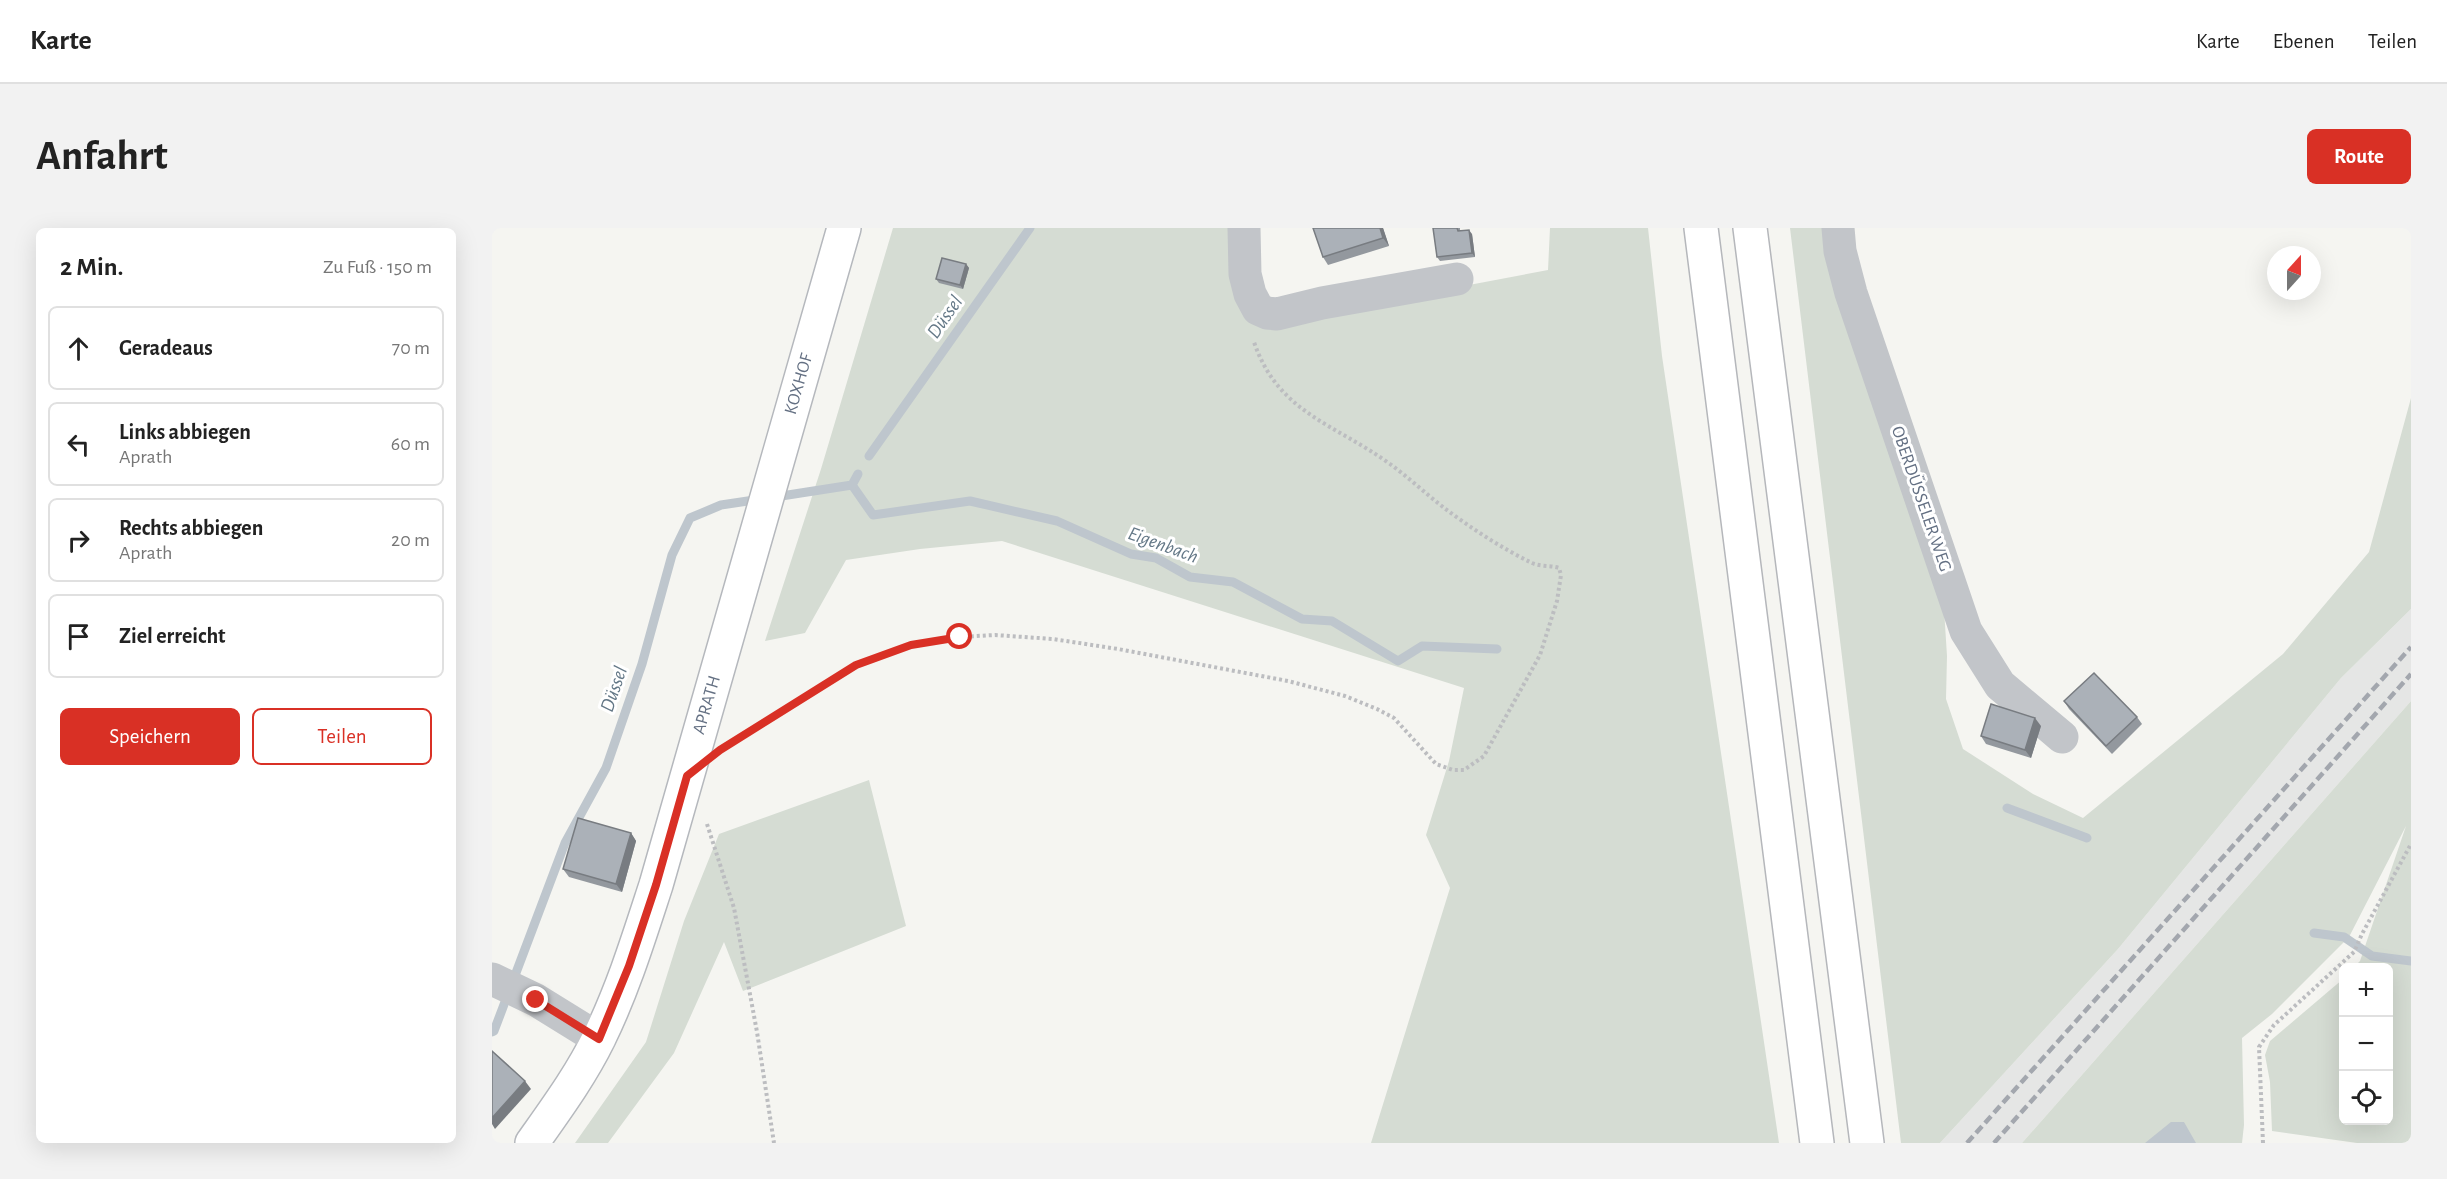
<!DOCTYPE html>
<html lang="de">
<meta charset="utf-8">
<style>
:root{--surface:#fff;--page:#f2f2f2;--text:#222;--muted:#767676;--line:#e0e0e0;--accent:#d93025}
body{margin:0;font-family:"Alegreya Sans",sans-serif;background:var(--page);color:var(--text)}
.controls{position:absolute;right:18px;bottom:18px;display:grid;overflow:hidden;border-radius:9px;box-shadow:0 6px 24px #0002}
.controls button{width:54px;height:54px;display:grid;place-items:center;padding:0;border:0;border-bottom:2px solid var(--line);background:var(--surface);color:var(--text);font:30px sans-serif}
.compass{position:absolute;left:1775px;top:18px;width:54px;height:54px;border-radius:50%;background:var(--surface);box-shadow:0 6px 24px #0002;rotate:21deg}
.stop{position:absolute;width:18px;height:18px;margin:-14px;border:4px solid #d93025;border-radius:50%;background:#fff}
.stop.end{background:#d93025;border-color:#fff;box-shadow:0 2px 6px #0008}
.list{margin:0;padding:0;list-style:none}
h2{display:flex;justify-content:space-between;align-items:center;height:78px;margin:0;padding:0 24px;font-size:26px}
h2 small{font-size:20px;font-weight:400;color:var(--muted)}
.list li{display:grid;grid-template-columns:39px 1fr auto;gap:18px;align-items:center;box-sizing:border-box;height:84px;margin:0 12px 12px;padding:0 12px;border:2px solid var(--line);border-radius:9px}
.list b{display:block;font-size:22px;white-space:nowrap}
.list p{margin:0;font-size:20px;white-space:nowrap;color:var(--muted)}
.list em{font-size:20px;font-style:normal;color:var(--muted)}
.actions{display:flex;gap:12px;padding:18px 24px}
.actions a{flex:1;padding:14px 0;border:2px solid var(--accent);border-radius:9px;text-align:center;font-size:21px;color:var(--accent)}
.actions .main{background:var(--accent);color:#fff}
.icon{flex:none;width:33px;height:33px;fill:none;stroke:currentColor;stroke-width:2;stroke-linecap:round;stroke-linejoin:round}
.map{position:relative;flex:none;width:1919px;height:915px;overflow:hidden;border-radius:9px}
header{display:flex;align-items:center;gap:36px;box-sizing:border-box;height:84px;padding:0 30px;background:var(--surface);border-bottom:2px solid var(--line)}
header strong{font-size:28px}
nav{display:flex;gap:33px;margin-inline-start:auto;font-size:21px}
.intro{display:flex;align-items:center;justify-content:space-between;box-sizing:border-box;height:144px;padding:0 36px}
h1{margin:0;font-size:42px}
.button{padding:15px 27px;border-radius:9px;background:var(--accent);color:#fff;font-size:21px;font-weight:700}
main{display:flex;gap:36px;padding:0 36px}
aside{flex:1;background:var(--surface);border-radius:9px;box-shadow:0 6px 24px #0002}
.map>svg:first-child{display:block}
</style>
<header>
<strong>Karte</strong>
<nav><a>Karte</a><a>Ebenen</a><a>Teilen</a></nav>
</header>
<div class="intro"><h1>Anfahrt</h1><a class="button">Route</a></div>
<main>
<aside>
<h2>2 Min.<small>Zu Fuß · 150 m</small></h2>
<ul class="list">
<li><svg class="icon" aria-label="ahead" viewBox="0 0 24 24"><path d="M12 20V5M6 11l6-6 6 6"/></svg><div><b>Geradeaus</b></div><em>70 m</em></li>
<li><svg class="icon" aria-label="left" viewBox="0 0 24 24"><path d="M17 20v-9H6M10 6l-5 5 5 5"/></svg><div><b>Links abbiegen</b><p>Aprath</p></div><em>60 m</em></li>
<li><svg class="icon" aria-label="right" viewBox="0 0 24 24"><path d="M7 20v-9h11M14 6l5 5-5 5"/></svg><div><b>Rechts abbiegen</b><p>Aprath</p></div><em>20 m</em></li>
<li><svg class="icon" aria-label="arrive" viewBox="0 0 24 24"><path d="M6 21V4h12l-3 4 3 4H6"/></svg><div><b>Ziel erreicht</b></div></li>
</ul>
<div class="actions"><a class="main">Speichern</a><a>Teilen</a></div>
</aside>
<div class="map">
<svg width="1919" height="915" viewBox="0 0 1919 915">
<rect width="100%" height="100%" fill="#f5f5f1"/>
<polygon fill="#e5e6e5" points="1919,381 1919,473 1530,915 1448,915 1626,721 1849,450"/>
<g fill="#d5dcd3">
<polygon points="401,0 761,0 776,95 1056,42 1058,0 1156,0 1170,128 1287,915 879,915 958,660 934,607 957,533 972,460 510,313 428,321 354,332 313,405 273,413 329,241"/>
<polygon points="1298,0 1340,0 1452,381 1455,428 1454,471 1471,521 1541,566 1591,590 1791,426 1877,324 1919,170 1919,381 1849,450 1626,721 1448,915 1409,915"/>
<polygon points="1919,473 1919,915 1865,915 1780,903 1778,854 1773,827 1778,813 1851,751 1852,892 1896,892 1896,740 1862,739 1868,733 1914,598 1857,709 1780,786 1750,810 1752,897 1750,915 1530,915"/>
<polygon points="377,552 414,698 251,763 232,714 182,825 116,915 83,915 154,814 192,693 227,606"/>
</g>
<polygon fill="#bec6cd" points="1679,894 1692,894 1704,915 1653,915"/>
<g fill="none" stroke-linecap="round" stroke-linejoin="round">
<g stroke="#bec6cd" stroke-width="9">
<polyline points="377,228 538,0"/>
<polyline points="360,257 381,287 478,273 565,293 639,326 664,330 698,349 741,354 810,391 840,393 906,433 930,418 1005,421"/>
<polyline points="283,269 360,257 366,246"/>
<polyline points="1515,580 1595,610"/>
<polyline points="1822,705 1852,709 1880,728 1919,733"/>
<polyline points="0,804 2,803 73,615 114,540 150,436 180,327 198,290 229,277 269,271"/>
</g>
<defs>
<path id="major" d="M40,915C64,881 89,847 107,810C131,761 147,709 164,657L352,0"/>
<g id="highway">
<polyline points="1209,0 1325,915"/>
<polyline points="1258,0 1375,915"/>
</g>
</defs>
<use href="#major" stroke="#b5b8bd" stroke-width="36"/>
<use href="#highway" stroke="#b5b7bb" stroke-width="36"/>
<g stroke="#bcbdc0" stroke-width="4" stroke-dasharray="3 3" stroke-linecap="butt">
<path d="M236,517L364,437L390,426L419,417L468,409L503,407L561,411L626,421L796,453L853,468L885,481L902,490L944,536L961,542H972L992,528L1048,427L1065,373L1069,347L1067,340C1058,337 1049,339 1040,335C1011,321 977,299 951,279C933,265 916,249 898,236C843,196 786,185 762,114"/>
<polyline points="215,596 242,680 265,804 282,915"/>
<polyline points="1771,915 1767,819 1782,797 1862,724 1870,706 1919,616"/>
</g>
<g stroke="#c2c5c9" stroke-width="33">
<polyline points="752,0 753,46 758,66 766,81 775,85 785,86 830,75 965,51"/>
<polyline points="1346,0 1348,23 1359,65 1474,403 1508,457 1570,509"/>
<polyline points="0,751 44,772 107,811"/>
</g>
<use href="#major" stroke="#fff" stroke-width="33"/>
<use href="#highway" stroke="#fff" stroke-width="33"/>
<g stroke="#a3a7ae" stroke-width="4.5" stroke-dasharray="9 4.5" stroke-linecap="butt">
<polyline points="1475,915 1919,419"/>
<polyline points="1502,915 1919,446"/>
</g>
</g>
<g fill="#93989e">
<polygon points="891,0 897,18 836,37 831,29"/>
<polygon points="941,0 968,0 968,3 980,6 983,29 948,33 945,29"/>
<polygon points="474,36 477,40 471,61 447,55 444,51"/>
<polygon points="1572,473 1645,489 1650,496 1620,526 1577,481"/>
<polygon points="1549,498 1539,530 1494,516 1489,508"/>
<polygon points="139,605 144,613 130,664 77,649 71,641"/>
</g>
<g fill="#787c81">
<polygon points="888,0 891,0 897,18 891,10"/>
<polygon points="977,2 980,6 983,29 980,25"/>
<polygon points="474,36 477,40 471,61 468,57"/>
<polygon points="1543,490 1549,498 1539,530 1533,522"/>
<polygon points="139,605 144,613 130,664 124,656"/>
<polygon points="33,853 39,861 3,901 0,896 0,890"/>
</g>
<g fill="#abb1b8" stroke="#787c81" stroke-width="1.5">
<polygon points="821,0 888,0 891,10 831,29"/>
<polygon points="941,0 965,0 966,3 977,2 980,25 945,29"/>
<polygon points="450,30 474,36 468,57 444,51"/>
<polygon points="1602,445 1645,489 1614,518 1572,473"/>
<polygon points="1499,476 1543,490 1533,522 1489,508"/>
<polygon points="86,590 139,605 124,656 71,641"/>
<polygon points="0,823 33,853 0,890"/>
</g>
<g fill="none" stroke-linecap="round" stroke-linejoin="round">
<polyline stroke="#d93025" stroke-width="8" points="44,772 107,811 137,738 164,657 195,548 228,522 364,437 419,417 468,409"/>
</g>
<g text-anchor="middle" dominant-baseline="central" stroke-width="6" stroke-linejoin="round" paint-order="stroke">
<g font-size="18" fill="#647083" stroke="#fff">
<text transform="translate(307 156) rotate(-74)">KOXHOF</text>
<text transform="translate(1429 271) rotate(71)">OBERDÜSSELER WEG</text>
<text transform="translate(215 477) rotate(-74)">APRATH</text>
</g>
<g font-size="20" font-style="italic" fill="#647887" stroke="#fff">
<text transform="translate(453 89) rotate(-55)">Düssel</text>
<text transform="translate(671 317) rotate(20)">Eigenbach</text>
<text transform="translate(122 461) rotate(-71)">Düssel</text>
</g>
</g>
</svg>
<div class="controls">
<button>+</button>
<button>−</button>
<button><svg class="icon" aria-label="locate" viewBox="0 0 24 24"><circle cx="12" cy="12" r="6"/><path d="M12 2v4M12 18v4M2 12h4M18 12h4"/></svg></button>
</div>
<svg class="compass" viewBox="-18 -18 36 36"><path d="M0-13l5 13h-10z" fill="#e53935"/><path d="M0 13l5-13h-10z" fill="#767676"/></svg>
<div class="stop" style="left:468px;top:409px"></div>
<div class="stop end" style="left:44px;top:772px"></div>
</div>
</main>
